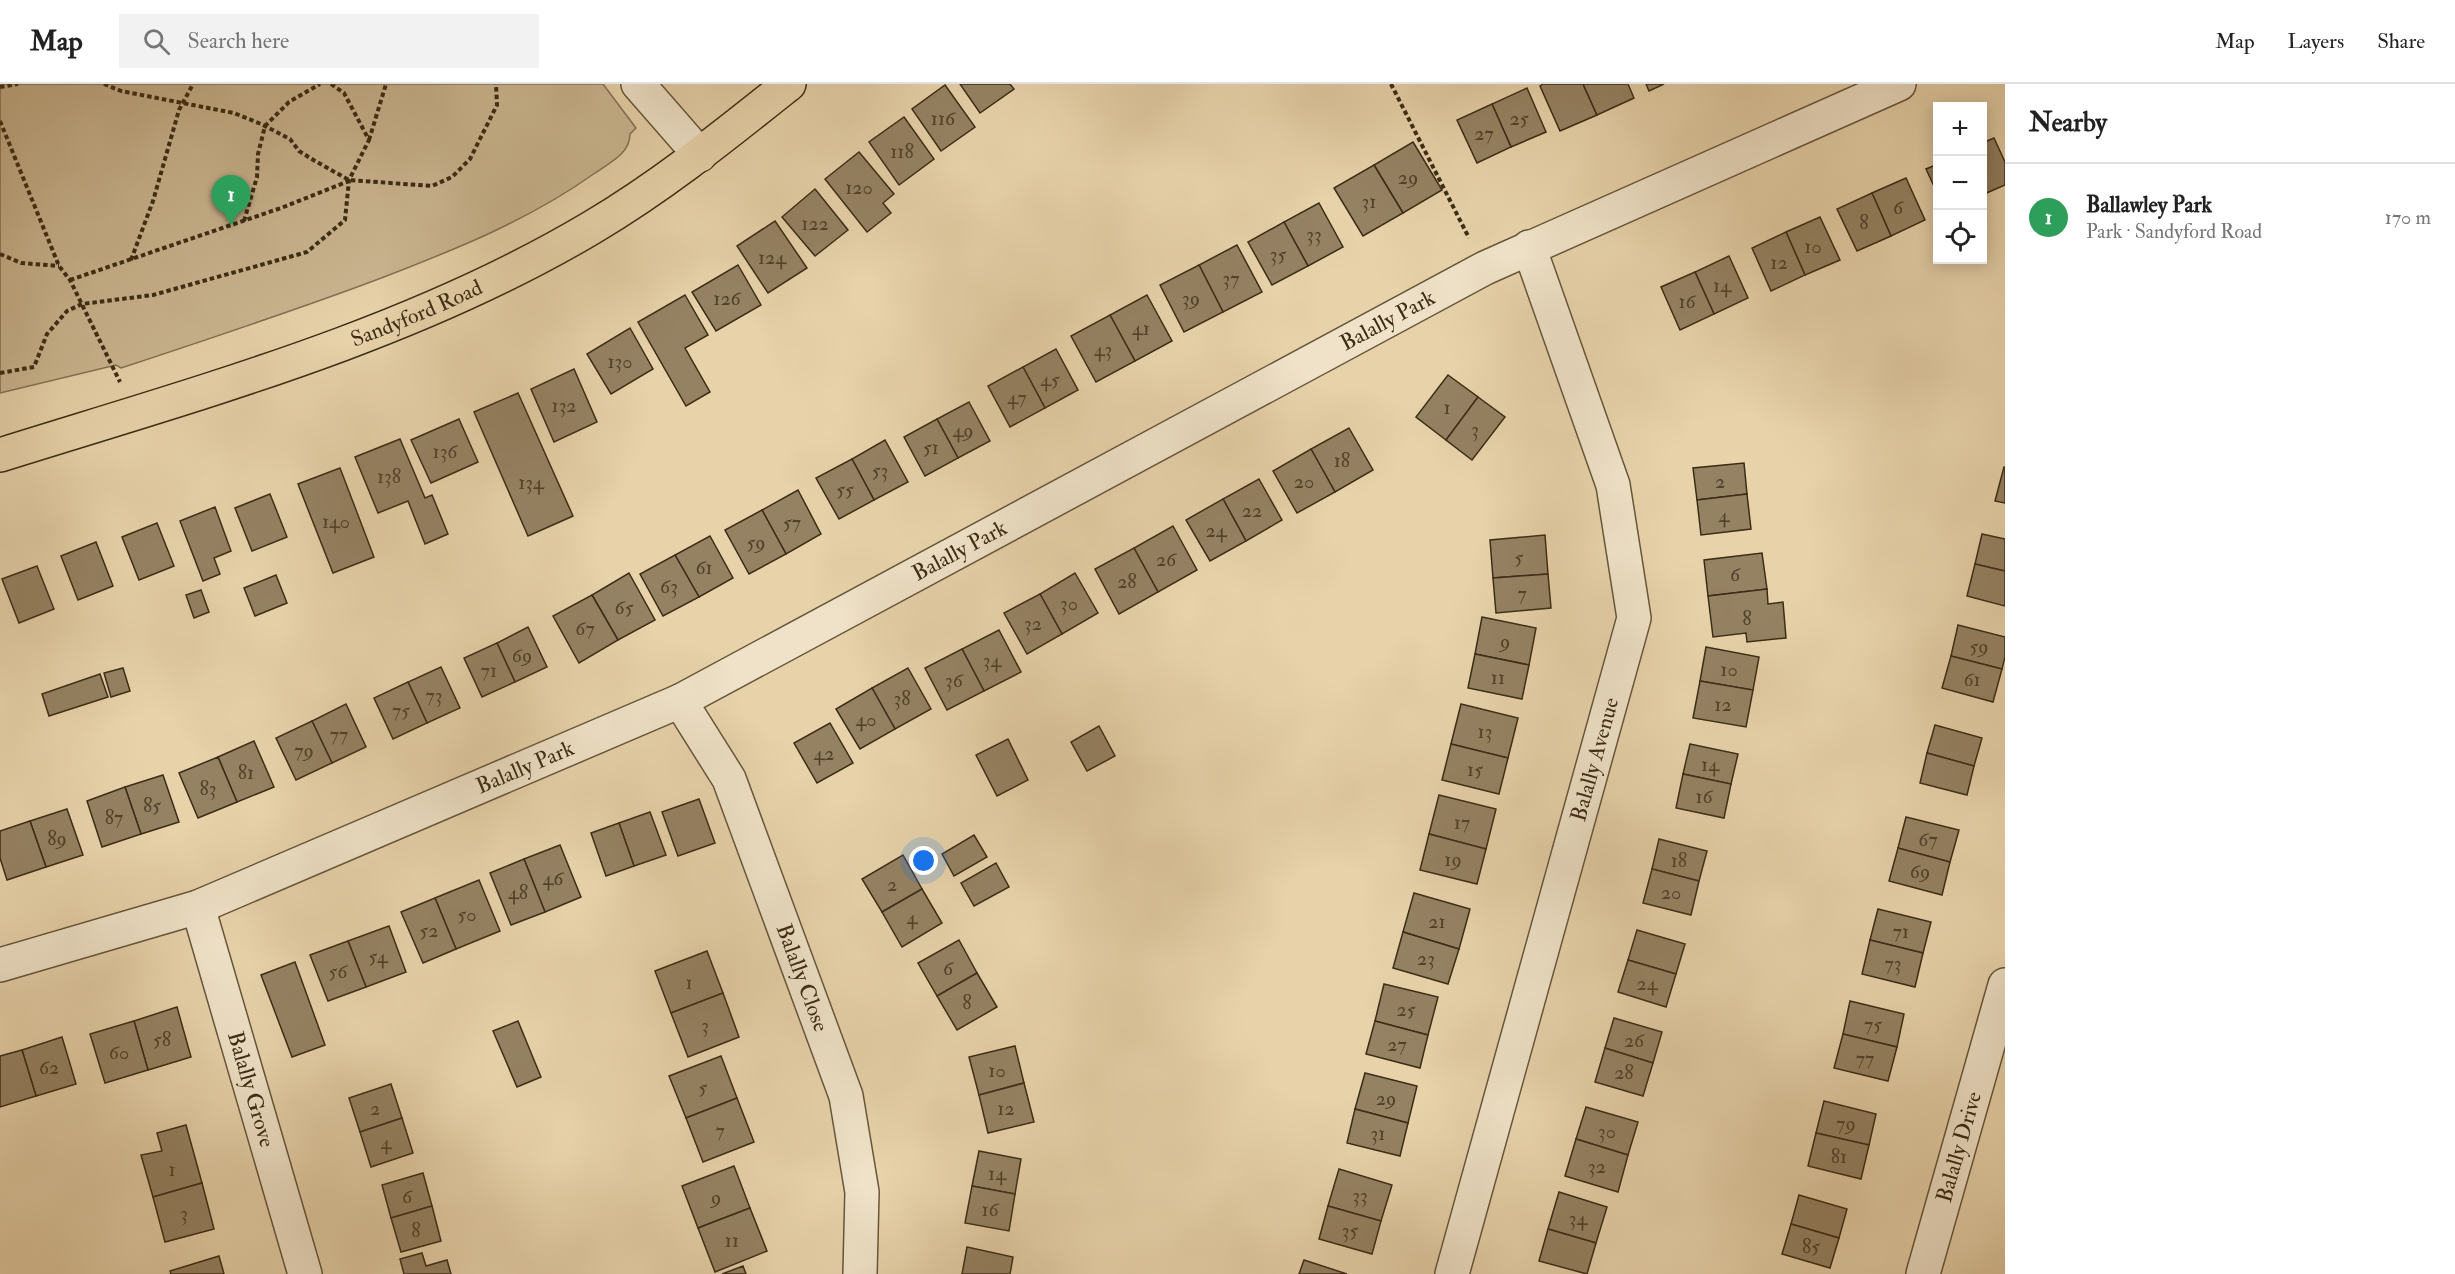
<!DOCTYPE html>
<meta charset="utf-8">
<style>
:root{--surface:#fff;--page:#f2f2f2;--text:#222;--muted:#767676;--line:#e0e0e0;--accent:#d93025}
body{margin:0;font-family:"IM FELL Double Pica",serif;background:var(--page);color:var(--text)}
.controls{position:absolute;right:18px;top:18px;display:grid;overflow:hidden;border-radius:0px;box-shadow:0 3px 15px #0003}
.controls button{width:54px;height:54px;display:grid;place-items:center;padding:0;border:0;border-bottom:2px solid var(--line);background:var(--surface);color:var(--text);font:30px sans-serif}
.you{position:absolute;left:924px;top:777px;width:21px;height:21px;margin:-15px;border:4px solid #fff;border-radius:50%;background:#1a73e8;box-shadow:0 0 0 9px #1a73e833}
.badge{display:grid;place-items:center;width:39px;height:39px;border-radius:50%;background:var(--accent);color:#fff;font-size:20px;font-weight:700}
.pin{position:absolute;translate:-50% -50px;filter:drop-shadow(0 2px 3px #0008)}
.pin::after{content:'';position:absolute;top:32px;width:21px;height:18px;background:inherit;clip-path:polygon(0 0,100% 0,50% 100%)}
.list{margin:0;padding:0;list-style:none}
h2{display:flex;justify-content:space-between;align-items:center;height:78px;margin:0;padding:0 24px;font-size:26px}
h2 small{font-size:20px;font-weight:400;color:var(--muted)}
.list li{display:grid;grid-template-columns:39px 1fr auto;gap:18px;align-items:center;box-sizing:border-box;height:108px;padding:0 24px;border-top:2px solid var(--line)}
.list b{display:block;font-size:22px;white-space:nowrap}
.list p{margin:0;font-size:20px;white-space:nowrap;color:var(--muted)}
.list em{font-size:20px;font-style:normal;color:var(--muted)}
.icon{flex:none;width:33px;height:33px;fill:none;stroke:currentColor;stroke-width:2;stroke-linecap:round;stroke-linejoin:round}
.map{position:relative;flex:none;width:2005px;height:1190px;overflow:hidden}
header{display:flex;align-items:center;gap:36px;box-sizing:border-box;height:84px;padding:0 30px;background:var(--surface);border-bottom:2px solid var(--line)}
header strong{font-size:28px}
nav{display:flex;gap:33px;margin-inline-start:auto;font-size:21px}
.search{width:420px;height:54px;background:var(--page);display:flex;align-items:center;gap:15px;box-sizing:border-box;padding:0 21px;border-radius:0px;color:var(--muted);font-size:22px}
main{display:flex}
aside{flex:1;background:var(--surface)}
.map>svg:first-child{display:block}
</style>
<header>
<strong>Map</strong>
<div class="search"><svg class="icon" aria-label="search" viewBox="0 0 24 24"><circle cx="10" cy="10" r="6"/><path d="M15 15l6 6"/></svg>Search here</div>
<nav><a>Map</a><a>Layers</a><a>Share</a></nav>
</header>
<main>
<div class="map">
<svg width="2005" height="1190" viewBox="0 0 2005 1190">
<rect width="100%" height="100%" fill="#e7d2aa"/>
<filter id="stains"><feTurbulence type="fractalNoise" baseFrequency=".00333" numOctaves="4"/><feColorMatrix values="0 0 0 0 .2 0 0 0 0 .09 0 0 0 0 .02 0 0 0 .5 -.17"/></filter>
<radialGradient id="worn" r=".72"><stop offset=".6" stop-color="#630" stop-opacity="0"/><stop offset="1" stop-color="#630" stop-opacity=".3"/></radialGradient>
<path fill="#cab691" stroke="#837154" stroke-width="1.5" d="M0,0H603L636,44L630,50C630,70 609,79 595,89C529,136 459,164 384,193C297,226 209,255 121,284L116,281L0,309Z"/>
<g fill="#958263" stroke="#3c2c16" stroke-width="1.5">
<polygon points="960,0 1010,0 1014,5 980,29"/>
<polygon points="1543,0 1583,0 1597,31 1560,47 1540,2"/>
<polygon points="1583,0 1628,0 1634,14 1597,31"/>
<polygon points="1646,0 1664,0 1649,7"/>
<polygon points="945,1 975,43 941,67 912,25"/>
<polygon points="1527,4 1546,48 1511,63 1492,20"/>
<polygon points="1492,20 1511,63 1477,79 1457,36"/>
<polygon points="904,33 934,75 899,101 869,58"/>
<polygon points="1994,54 2005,78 2005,101 1982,111 1982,59"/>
<polygon points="1413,58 1442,106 1403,129 1374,81"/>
<polygon points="859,68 894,110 883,119 891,129 867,148 825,95"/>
<polygon points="1938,80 1938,111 1926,85"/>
<polygon points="1374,81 1403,129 1363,152 1334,104"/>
<polygon points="1906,94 1925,136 1891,152 1872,109"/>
<polygon points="815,105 848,146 815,172 782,133"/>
<polygon points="1872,109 1891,152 1857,167 1837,125"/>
<polygon points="1319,119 1343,163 1308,182 1284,138"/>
<polygon points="1820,133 1840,176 1805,191 1786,148"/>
<polygon points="775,137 807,184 768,209 737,162"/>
<polygon points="1284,138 1308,182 1272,201 1248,158"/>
<polygon points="1786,148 1805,191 1771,207 1752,164"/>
<polygon points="1237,161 1262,208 1223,228 1199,181"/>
<polygon points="1729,172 1748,214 1714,230 1695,188"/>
<polygon points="738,181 761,221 716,247 692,208"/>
<polygon points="1199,181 1223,228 1184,248 1160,201"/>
<polygon points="1695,188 1714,230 1680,246 1661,203"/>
<polygon points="685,211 708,251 685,264 710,308 686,322 638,238"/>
<polygon points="1147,211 1172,257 1135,277 1110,231"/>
<polygon points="1110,231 1135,277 1096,298 1071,252"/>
<polygon points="630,244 653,285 611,310 587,270"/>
<polygon points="1056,265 1078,306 1045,324 1023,283"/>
<polygon points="1023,283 1045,324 1010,343 988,302"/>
<polygon points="574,285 597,338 554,358 531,305"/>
<polygon points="1448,291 1478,313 1446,356 1416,333"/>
<polygon points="518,309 573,432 528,452 474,328"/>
<polygon points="1478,313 1505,333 1472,376 1446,356"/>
<polygon points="969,318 990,357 958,374 937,335"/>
<polygon points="459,335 478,378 431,399 411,356"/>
<polygon points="937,335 958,374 925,392 904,353"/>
<polygon points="1349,344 1373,386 1335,408 1311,365"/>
<polygon points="400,355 425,414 432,411 448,450 425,460 408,417 378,429 355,373"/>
<polygon points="885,356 908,398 874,416 852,375"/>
<polygon points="1311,365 1335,408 1297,429 1273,387"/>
<polygon points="852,375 874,416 839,435 816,394"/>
<polygon points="1744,379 1747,410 1697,416 1693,384"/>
<polygon points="2004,383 2005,383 2005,419 1995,417"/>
<polygon points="340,384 374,473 333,489 298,400"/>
<polygon points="1259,395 1282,436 1246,457 1223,415"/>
<polygon points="798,406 821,450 786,470 762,426"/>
<polygon points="270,410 287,453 252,467 235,424"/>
<polygon points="1747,410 1751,445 1701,451 1697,416"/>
<polygon points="1223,415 1246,457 1210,477 1186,436"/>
<polygon points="215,423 231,467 214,474 220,490 203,497 180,437"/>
<polygon points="762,426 786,470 749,490 725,446"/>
<polygon points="157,439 174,482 139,496 122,453"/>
<polygon points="1173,442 1197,486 1158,508 1134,464"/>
<polygon points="1982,450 2005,455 2005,487 1975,480"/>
<polygon points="1545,451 1548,490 1493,494 1490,456"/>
<polygon points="710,452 733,494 699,513 675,471"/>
<polygon points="96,458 113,502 78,516 61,472"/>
<polygon points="1134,464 1158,508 1119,530 1095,485"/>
<polygon points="1762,469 1767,505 1708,512 1704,476"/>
<polygon points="675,471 699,513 663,532 640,490"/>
<polygon points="1975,480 2005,487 2005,522 1967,512"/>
<polygon points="37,482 54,525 19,539 2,495"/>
<polygon points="629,489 655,536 618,556 592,511"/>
<polygon points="1075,489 1098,529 1062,550 1040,510"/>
<polygon points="1548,490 1551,524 1496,529 1493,494"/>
<polygon points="276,491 287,519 255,532 244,504"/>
<polygon points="1767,505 1768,520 1783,518 1786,554 1747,558 1746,549 1713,553 1708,512"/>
<polygon points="201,506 209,528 194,534 186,511"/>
<polygon points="1040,510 1062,550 1027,570 1004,529"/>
<polygon points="592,511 618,556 579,579 553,532"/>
<polygon points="1482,533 1536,544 1529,581 1475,570"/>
<polygon points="1958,541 2005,553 2005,573 2002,585 1951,572"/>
<polygon points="528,543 547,583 515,598 497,559"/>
<polygon points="999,546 1021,588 984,607 962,565"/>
<polygon points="497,559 515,598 482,613 464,574"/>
<polygon points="1706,563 1759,573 1753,606 1700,597"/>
<polygon points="962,565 984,607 947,626 925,584"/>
<polygon points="1475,570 1529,581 1522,615 1468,604"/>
<polygon points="1951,572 2002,585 1993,618 1942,604"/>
<polygon points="441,583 460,624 427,639 408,598"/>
<polygon points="123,584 130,607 111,613 104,589"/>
<polygon points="908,584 931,625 895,645 872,604"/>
<polygon points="100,590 108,613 49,632 42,610"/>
<polygon points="1700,597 1753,606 1746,643 1693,634"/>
<polygon points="408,598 427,639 393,655 374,614"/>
<polygon points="872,604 895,645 860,665 836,625"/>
<polygon points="346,620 366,663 332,679 312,637"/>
<polygon points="1461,620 1518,634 1508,674 1451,660"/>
<polygon points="312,637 332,679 296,696 276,654"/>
<polygon points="830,639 853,679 817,699 794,659"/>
<polygon points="1935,641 1982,654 1974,682 1927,669"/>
<polygon points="1099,642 1115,672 1087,687 1071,658"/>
<polygon points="1008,655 1028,696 997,712 976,671"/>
<polygon points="254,657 274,703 237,718 218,673"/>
<polygon points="1451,660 1508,674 1499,710 1442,696"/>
<polygon points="1690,660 1738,670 1731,700 1683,690"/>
<polygon points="1927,669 1974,682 1967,711 1920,699"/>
<polygon points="218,673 237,718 198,734 179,689"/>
<polygon points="1683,690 1731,700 1724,734 1676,724"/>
<polygon points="163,691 179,738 141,750 125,703"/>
<polygon points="125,703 141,750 102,763 87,717"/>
<polygon points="1439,711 1496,725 1486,765 1429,750"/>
<polygon points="699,715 715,759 678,772 662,728"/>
<polygon points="67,725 83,771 46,783 30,737"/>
<polygon points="650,728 666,771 634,782 619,739"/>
<polygon points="1906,733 1959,746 1950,778 1898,764"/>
<polygon points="30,737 46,783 7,796 0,774 0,747"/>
<polygon points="619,739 634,782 606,792 591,749"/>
<polygon points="1429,750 1486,765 1477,800 1420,786"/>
<polygon points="974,751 987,773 954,792 942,770"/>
<polygon points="1659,755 1707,767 1699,797 1652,785"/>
<polygon points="560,761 581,813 545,828 524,775"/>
<polygon points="1898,764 1950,778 1942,811 1889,797"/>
<polygon points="903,771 922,805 882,828 862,795"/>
<polygon points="524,775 545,828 511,841 490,789"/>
<polygon points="996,779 1009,803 974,822 961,799"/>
<polygon points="1652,785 1699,797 1691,831 1643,819"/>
<polygon points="479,796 500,847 456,865 435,814"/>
<polygon points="922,805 942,839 902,863 882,828"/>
<polygon points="1414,809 1470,825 1459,865 1403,848"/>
<polygon points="435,814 456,865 423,879 401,828"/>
<polygon points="1878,825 1931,838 1923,869 1870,856"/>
<polygon points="389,842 406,888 366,903 348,857"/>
<polygon points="1637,846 1685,860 1676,890 1628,876"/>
<polygon points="1403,848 1459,865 1448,900 1393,884"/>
<polygon points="959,856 977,889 937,912 918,879"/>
<polygon points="1870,856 1923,869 1915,903 1862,890"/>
<polygon points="348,857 366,903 328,917 310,871"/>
<polygon points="707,867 723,909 671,929 655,887"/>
<polygon points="1628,876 1676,890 1666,923 1618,908"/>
<polygon points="295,878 325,961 292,973 261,891"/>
<polygon points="977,889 997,923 957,946 937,912"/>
<polygon points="1384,900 1438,913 1428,951 1375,937"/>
<polygon points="723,909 739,953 688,973 671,929"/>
<polygon points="1850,917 1904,930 1897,963 1843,950"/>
<polygon points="177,923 191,973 148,986 134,937"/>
<polygon points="1614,934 1662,948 1653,979 1605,964"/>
<polygon points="134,937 148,986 105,999 90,950"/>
<polygon points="518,937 541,993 517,1003 493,947"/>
<polygon points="1375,937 1428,951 1420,984 1366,970"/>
<polygon points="1843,950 1897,963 1888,997 1834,984"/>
<polygon points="62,953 76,1000 36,1012 22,966"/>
<polygon points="1015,962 1024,999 979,1011 969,973"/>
<polygon points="1605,964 1653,979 1643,1012 1595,998"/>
<polygon points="22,966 36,1012 0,1023 0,972"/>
<polygon points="721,972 737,1014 686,1034 669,992"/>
<polygon points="1365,989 1417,1002 1408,1039 1355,1025"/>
<polygon points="1024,999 1034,1038 988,1049 979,1011"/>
<polygon points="391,1000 402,1034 360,1048 349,1014"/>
<polygon points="737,1014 754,1058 703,1078 686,1034"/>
<polygon points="1824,1017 1876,1030 1869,1061 1816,1049"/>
<polygon points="1586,1023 1638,1038 1628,1071 1576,1055"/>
<polygon points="1355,1025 1408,1039 1400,1072 1347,1059"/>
<polygon points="402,1034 413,1069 371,1083 360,1048"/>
<polygon points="186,1041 202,1099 153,1113 141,1071 162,1067 157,1049"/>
<polygon points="1816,1049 1869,1061 1861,1095 1808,1082"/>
<polygon points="1576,1055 1628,1071 1618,1108 1565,1092"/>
<polygon points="979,1067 1021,1075 1015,1110 972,1102"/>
<polygon points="734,1082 750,1124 698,1144 682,1102"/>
<polygon points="1339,1085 1392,1101 1381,1137 1328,1122"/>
<polygon points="423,1089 432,1122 391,1134 382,1101"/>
<polygon points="202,1099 214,1145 165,1158 153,1113"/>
<polygon points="972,1102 1015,1110 1009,1147 965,1139"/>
<polygon points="1559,1108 1607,1123 1596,1159 1548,1145"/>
<polygon points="1799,1111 1847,1125 1839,1154 1791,1140"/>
<polygon points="432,1122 441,1157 401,1168 391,1134"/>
<polygon points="1328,1122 1381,1137 1372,1170 1319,1155"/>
<polygon points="750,1124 767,1167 715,1188 698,1144"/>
<polygon points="1791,1140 1839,1154 1830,1184 1782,1170"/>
<polygon points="1548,1145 1596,1159 1587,1190 1539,1177"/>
<polygon points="967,1163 1013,1173 1010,1190 962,1190"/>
<polygon points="422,1169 426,1182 447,1176 451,1190 404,1190 400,1175"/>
<polygon points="219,1172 224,1190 171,1190 170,1187"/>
<polygon points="1304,1176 1347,1190 1299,1190"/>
<polygon points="743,1182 746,1190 722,1190"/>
</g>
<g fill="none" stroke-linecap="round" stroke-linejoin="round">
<defs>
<g id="minor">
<polyline points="638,0 700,71"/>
<path id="s1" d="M680,617L729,695L846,1012L862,1108L860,1190"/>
<path id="s2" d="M198,823L305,1190"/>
<path id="s3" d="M0,881L198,823L680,617L1485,184L1899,0"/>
<path id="s4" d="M1452,1190L1634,534L1613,401L1529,163"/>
<path id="s5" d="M1923,1190L2005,901"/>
</g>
<g id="major">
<path id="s6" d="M0,371C201,308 409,252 591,144C662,102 725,51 789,0"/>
</g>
</defs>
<use href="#minor" stroke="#67563b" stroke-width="36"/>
<use href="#major" stroke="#3c2c16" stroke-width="36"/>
<g stroke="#3c2c16" stroke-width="4" stroke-dasharray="4.5 3" stroke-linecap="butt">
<polyline points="104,0 121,7 234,29 261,40 290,55 299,67 315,77 349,96 432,102 452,93 470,75 497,21 496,0"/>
<polyline points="1391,0 1469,154"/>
<polyline points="0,3 18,0"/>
<polyline points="0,37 59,182 70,196 120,298"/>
<polyline points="369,56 386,0"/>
<polyline points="244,137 257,93 258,70 265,42 289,18 320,0"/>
<polyline points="0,170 21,179 59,182"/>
<polyline points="131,176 153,117 179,26 193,0"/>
<polyline points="70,196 281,124 349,97"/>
<polyline points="0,289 34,283 47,250 67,227 82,220 153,211 307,168 345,136 349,96 369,56 344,9 331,0"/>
</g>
<use href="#minor" stroke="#efe2c8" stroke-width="33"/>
<use href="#major" stroke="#e7d2aa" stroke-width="33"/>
</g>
<g text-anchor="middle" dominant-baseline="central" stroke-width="4.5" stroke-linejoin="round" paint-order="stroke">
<g font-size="20" fill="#524229">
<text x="943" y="34">116</text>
<text x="1519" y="34">25</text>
<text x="1484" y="49">27</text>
<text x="902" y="67">118</text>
<text x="1408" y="93">29</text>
<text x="859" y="103">120</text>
<text x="1369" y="117">31</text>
<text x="1898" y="123">6</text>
<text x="1864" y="138">8</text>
<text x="815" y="139">122</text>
<text x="1314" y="150">33</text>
<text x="1813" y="162">10</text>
<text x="1278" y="170">35</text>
<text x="772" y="173">124</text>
<text x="1779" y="178">12</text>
<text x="1231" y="194">37</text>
<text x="1722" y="201">14</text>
<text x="727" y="214">126</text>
<text x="1191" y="214">39</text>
<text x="1687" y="217">16</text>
<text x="1141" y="244">41</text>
<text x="1103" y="265">43</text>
<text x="620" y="277">130</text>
<text x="1050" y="295">45</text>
<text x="1017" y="313">47</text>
<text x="564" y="321">132</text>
<text x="1447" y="323">1</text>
<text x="1475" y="345">3</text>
<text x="963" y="346">49</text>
<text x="931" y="363">51</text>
<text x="445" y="367">136</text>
<text x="1342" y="376">18</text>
<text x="880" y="386">53</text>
<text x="389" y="392">138</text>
<text x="1304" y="397">20</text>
<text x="1720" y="397">2</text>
<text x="531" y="398">134</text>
<text x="845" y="405">55</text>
<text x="1252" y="426">22</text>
<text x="1724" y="431">4</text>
<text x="336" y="437">140</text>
<text x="792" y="438">57</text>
<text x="1216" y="446">24</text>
<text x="756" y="458">59</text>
<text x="1519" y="473">5</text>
<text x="1166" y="475">26</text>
<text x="704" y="483">61</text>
<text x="1735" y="490">6</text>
<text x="1127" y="497">28</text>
<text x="669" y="502">63</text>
<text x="1522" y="509">7</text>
<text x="1069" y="519">30</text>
<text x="624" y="523">65</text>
<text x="1747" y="534">8</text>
<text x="1033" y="539">32</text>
<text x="585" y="544">67</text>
<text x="1505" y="557">9</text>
<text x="1979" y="562">59</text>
<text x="522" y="571">69</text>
<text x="992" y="576">34</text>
<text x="1729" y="585">10</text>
<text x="489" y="586">71</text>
<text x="1498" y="593">11</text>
<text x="1972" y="595">61</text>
<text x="954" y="596">36</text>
<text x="434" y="611">73</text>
<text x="902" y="614">38</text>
<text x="1723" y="620">12</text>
<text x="401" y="626">75</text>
<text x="866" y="635">40</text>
<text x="1485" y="647">13</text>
<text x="339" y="650">77</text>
<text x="304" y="666">79</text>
<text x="824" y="669">42</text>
<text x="1710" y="680">14</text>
<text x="1475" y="685">15</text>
<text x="246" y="688">81</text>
<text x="208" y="704">83</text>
<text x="1704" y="712">16</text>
<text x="152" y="721">85</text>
<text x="114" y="733">87</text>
<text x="1462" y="738">17</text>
<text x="57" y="754">89</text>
<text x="1928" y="755">67</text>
<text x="1453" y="775">19</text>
<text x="1679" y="776">18</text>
<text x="1920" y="787">69</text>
<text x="553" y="794">46</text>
<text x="892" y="800">2</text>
<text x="518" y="808">48</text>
<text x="1671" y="808">20</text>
<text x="467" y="830">50</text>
<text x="912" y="833">4</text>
<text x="1437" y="837">21</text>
<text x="429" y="846">52</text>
<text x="1901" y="847">71</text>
<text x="378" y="872">54</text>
<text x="1426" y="874">23</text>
<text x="1893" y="879">73</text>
<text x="948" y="884">6</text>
<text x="338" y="887">56</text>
<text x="689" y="898">1</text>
<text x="1647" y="899">24</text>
<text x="967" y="918">8</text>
<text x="1406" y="925">25</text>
<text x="1873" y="940">75</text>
<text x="705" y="941">3</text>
<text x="162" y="955">58</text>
<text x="1634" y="956">26</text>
<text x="1397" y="960">27</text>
<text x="119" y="968">60</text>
<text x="1865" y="974">77</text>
<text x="49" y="983">62</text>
<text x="997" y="986">10</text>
<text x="1624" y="988">28</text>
<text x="703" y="1003">5</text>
<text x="1386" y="1014">29</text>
<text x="375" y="1024">2</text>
<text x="1006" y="1024">12</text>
<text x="1846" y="1039">79</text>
<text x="720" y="1046">7</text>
<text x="1607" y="1047">30</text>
<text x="1378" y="1049">31</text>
<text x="386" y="1058">4</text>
<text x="1839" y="1072">81</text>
<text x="1597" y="1082">32</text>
<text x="172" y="1085">1</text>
<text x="997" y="1089">14</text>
<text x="1360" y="1111">33</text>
<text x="407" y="1112">6</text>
<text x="716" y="1113">9</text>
<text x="990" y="1125">16</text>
<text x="184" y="1129">3</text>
<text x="1578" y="1134">34</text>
<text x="416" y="1146">8</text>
<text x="1350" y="1146">35</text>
<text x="732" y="1156">11</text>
<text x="1811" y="1162">85</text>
</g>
<g font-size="22" fill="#3c2c16" stroke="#efe2c8">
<text stroke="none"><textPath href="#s6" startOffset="440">Sandyford Road</textPath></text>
<text stroke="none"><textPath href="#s3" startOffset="1534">Balally Park</textPath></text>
<text stroke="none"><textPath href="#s3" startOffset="1048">Balally Park</textPath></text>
<text stroke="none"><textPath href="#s4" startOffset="534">Balally Avenue</textPath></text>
<text stroke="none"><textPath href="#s3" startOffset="562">Balally Park</textPath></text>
<text stroke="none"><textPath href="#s1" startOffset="304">Balally Close</textPath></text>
<text stroke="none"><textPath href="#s2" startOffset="190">Balally Grove</textPath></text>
<text stroke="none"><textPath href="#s5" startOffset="132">Balally Drive</textPath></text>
</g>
</g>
<rect width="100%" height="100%" filter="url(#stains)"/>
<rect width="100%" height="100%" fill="url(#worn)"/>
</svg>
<div class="controls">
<button>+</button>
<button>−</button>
<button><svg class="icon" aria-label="locate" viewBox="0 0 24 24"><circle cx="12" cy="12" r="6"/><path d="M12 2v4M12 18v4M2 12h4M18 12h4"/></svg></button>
</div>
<div class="you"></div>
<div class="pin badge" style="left:231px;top:141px;background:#2e9e5b">1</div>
</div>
<aside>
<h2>Nearby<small></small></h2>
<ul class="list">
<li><span class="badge" style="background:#2e9e5b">1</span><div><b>Ballawley Park</b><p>Park · Sandyford Road</p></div><em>170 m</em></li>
</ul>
</aside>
</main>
